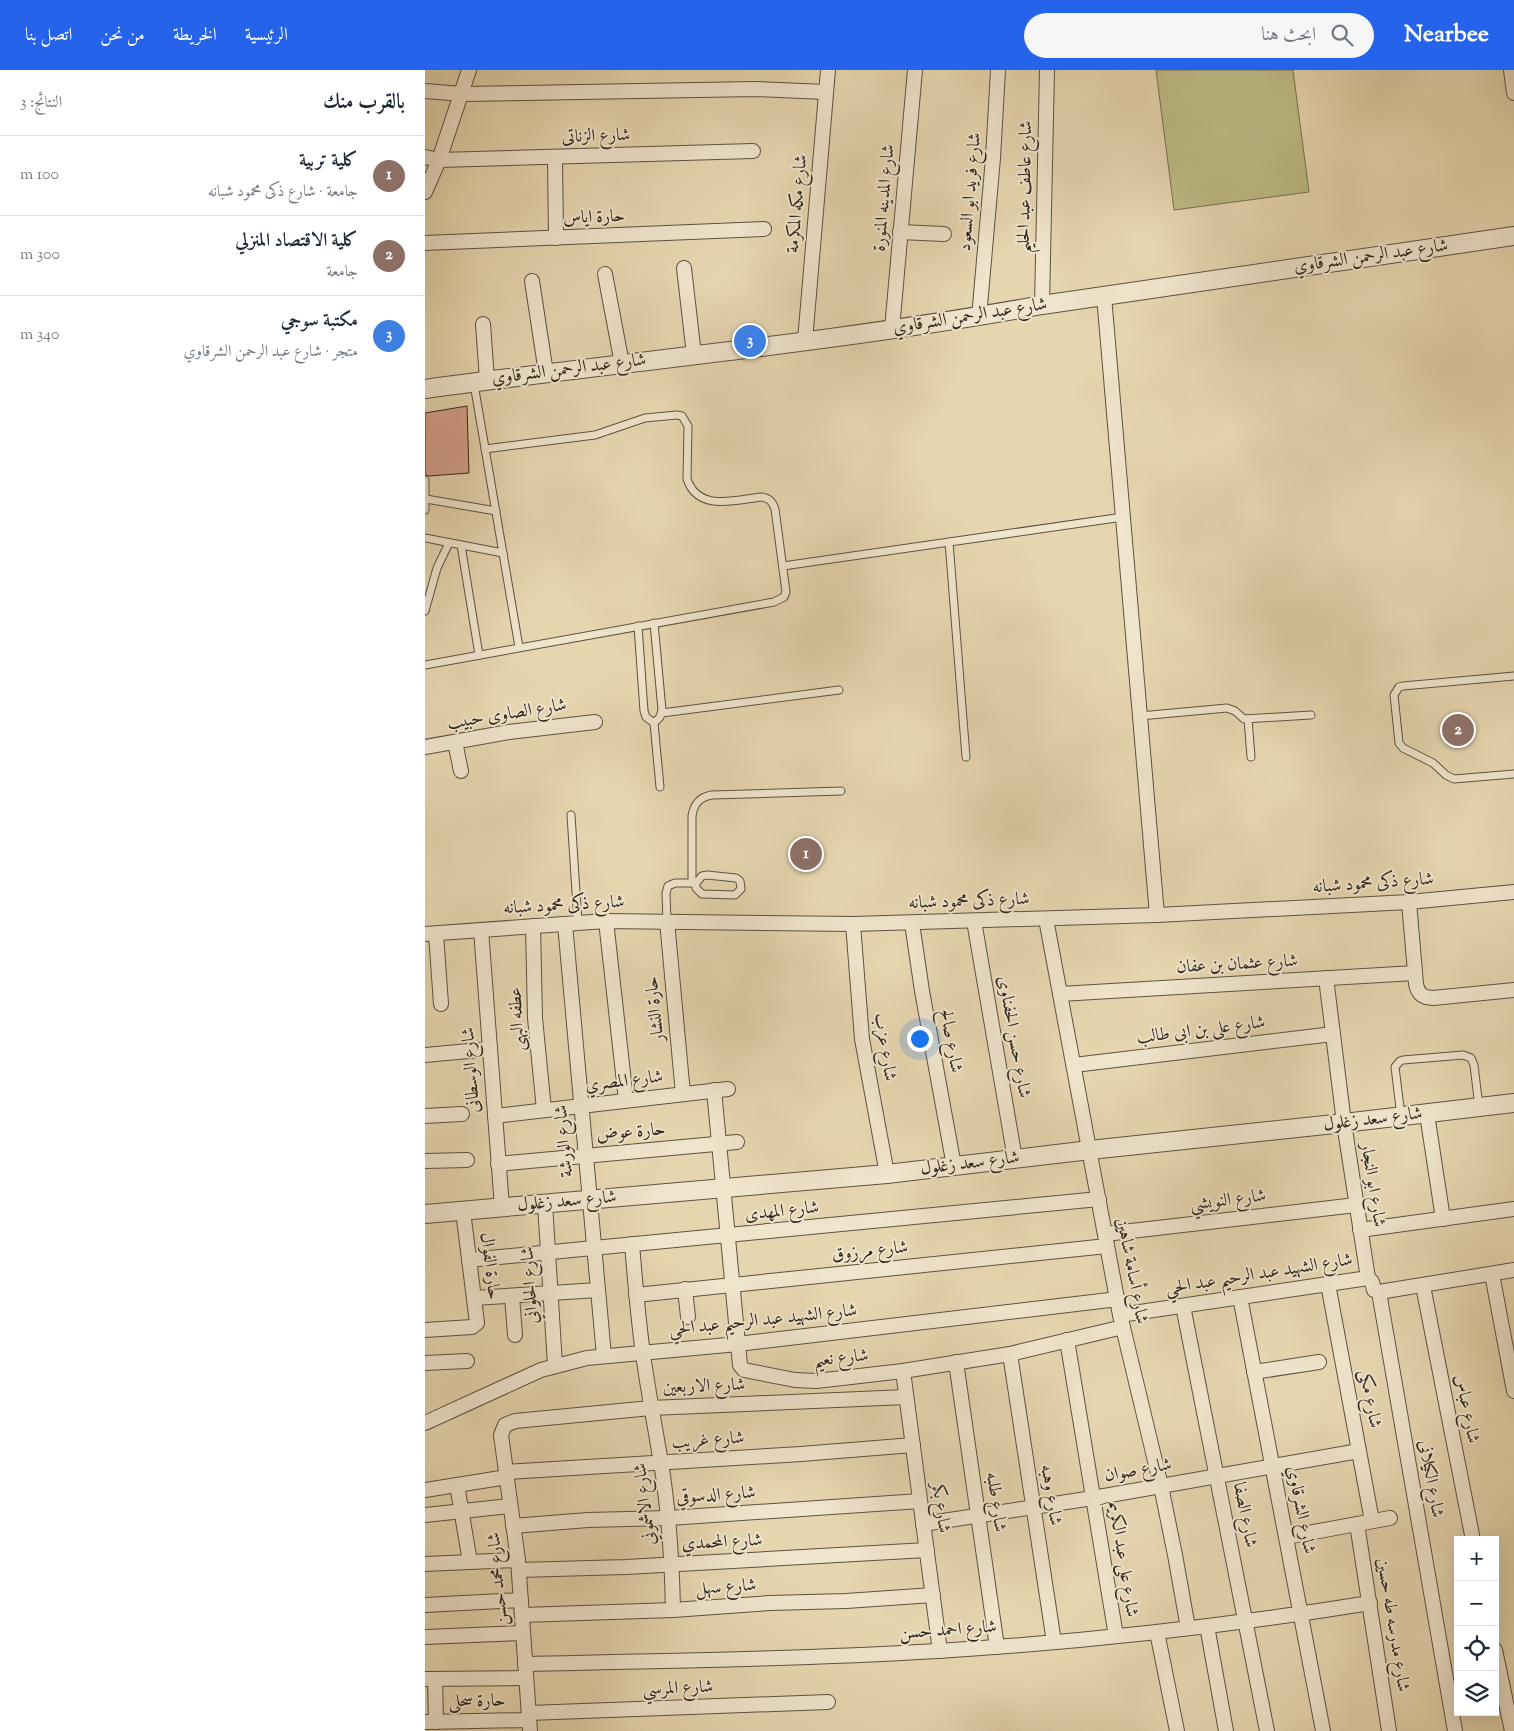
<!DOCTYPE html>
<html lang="ar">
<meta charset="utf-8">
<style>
:root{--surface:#fff;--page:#f6f6f7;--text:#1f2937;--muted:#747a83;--line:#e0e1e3;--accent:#2563eb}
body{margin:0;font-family:"Sorts Mill Goudy",Amiri,serif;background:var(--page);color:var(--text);direction:rtl}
.controls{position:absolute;right:15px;bottom:15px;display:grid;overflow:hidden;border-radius:0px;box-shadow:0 5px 20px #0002}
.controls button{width:45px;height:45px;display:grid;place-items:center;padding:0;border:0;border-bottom:1px solid var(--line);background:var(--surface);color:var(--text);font:25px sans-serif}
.you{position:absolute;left:494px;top:968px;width:18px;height:18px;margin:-12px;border:4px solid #fff;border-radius:50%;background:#1a73e8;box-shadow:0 0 0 8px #1a73e833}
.badge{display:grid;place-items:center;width:32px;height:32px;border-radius:50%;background:var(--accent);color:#fff;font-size:16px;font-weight:700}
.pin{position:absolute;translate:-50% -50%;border:2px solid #fff;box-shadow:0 1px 5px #0006}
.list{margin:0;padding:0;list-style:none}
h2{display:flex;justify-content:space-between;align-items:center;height:65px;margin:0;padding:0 20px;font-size:21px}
h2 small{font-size:16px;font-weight:400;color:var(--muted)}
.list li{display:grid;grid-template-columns:32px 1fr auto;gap:15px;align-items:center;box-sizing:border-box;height:80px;padding:0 20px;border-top:1px solid var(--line)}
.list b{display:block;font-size:19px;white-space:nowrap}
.list p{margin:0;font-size:16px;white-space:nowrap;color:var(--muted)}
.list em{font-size:16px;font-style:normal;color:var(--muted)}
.icon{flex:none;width:28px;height:28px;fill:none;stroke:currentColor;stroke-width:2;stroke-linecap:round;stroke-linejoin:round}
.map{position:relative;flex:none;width:1089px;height:1661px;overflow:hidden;direction:ltr}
header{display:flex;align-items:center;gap:30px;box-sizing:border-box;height:70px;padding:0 25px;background:var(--accent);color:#fff}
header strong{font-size:24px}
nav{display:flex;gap:28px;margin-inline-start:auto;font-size:18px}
.search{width:350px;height:45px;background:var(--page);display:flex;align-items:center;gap:12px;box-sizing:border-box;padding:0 18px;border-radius:28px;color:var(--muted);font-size:19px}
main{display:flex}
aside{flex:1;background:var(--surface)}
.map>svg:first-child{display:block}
</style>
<header>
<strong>Nearbee</strong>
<div class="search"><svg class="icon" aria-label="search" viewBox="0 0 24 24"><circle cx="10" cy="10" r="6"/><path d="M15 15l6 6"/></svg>ابحث هنا</div>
<nav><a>الرئيسية</a><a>الخريطة</a><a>من نحن</a><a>اتصل بنا</a></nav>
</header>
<main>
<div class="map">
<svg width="1089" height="1661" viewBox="0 0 1089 1661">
<rect width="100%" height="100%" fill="#e6d6b0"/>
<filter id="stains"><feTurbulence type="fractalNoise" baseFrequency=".004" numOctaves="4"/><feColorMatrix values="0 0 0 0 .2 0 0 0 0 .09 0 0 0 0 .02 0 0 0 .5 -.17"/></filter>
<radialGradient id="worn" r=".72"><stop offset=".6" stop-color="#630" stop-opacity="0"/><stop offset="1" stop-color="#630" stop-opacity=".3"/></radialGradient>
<polygon fill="#bdbc86" stroke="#767152" points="731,0 868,0 884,122 749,140"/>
<polygon fill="#d6a18c" stroke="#30261e" points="42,336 44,403 4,406 0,405 0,343"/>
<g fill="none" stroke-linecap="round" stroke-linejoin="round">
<defs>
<g id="service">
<polyline points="49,314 94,577"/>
<polyline points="0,410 0,440"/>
<polyline points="1,429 71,441"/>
<polyline points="0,468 78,483"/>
<polyline points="524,472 541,687"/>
<polyline points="36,475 54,585"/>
<polyline points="358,496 698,447"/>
<polyline points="0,541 12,498 24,473"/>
<polyline points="229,553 237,640 235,647 229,653 235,717"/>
<polyline points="213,556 219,641 221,647 229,653"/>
<path d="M0,595L349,532L359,527L361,522L350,439C347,431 344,428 336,427C310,430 273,442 262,409L263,356L257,346L252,345L220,348L170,365L60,379"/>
<polyline points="1089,606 978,616 974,617 969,625 974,673 978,678 1008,693 1021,705 1029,709 1089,704"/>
<polyline points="237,643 414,620"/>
<polyline points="715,646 802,638 810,641 819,649 886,645"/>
<polyline points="823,649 826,687"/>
<polyline points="146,745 153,853"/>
<polygon points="282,805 311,808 315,811 316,819 310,825 277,824 271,818 271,813 277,806"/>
<path d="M267,813V746C269,733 275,727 287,725L416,721"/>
<polyline points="242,851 241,823 243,816 250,813 271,813"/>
<polyline points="976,1046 970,997 975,991 978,990 1038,985 1046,988 1049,995 1054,1037"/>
</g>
<g id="minor">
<polyline points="1086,0 1089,23"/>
<polyline points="0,21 37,24 331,19 401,22"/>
<polyline points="0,87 14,90 328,81"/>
<polyline points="130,87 131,168"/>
<polyline points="0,122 14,90 44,0"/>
<polyline points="475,162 519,164"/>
<polyline points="0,173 339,159"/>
<polyline points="259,198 269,285"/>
<polyline points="180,204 197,294"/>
<polyline points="107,211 121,303"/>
<polyline points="679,226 732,845"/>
<polyline points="617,235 622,0"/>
<polyline points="554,247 568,88 573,0"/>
<polyline points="58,254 62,310"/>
<polyline points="467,259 490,0"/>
<polyline points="380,271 403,0"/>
<polyline points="30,672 36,701"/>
<polyline points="0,677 84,662 170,652"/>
<path d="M984,832L991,914C993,924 998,928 1008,928L1089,920"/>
<polyline points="621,849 695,1245 736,1416 750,1485 763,1558"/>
<polyline points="181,851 201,1030"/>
<polyline points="242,851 258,1024"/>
<polyline points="549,851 590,1089"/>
<polyline points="487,853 497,921 529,1096"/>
<polyline points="140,854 179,1286"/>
<polyline points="428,854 437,969 462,1104"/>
<polyline points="108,856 110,948 119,1040"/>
<polyline points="56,860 77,1137"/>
<polyline points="0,864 181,851 428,854 732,845 984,832 1089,822"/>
<polyline points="11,864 16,934"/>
<polyline points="901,908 919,1053 943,1208"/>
<polyline points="635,924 990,903"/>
<polyline points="0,985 65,979"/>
<polyline points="649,995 908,964"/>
<polyline points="289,1020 315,1295 319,1300 370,1310 391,1311 478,1301 585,1284 698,1257"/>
<polyline points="1002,1044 1018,1149"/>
<polyline points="0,1046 37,1044"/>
<polyline points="70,1046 303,1019"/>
<polyline points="0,1091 42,1090"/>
<polyline points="73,1094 312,1072"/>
<polyline points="120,1134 130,1295"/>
<polyline points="935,1160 1089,1139"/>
<polyline points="680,1164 931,1135"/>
<path d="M207,1174C210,1211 213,1248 218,1284C223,1321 230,1356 236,1393C244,1442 247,1491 248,1540"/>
<polyline points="44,1190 674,1129"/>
<polyline points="1067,1204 1089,1321"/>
<polyline points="903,1214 947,1451"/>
<polyline points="998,1216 1048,1470"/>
<polyline points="260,1219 263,1247"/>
<polyline points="954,1222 1030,1661"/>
<polyline points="211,1225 682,1176"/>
<polyline points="87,1226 90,1265"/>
<polyline points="815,1227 898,1661"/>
<polyline points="49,1228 173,1220"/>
<polyline points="758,1236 842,1661"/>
<polyline points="695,1245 943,1208 947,1212 949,1220 954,1222 1089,1200"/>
<polyline points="0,1260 47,1257 52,1253 38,1141"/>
<polyline points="642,1270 691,1566"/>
<polyline points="585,1284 629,1572"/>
<polyline points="531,1292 572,1577"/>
<polyline points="0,1293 42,1291"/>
<polyline points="478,1301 515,1581"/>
<polyline points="829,1302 894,1292"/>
<polyline points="0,1353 116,1300 162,1288 313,1274 693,1229"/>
<polyline points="81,1402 376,1384 488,1375"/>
<polyline points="32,1415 45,1492"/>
<polyline points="0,1420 82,1407"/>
<polyline points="0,1445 85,1436"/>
<polyline points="498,1454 668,1428 934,1381"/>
<polyline points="932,1454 964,1661"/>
<polyline points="88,1456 163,1450 244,1448 495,1431"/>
<polyline points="861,1467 965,1448"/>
<polyline points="0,1494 93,1490"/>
<polyline points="94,1500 201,1497 502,1480"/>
<polyline points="0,1535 96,1530"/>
<polyline points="97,1545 248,1540 345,1533 421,1531 508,1525"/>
<polyline points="782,1556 801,1661"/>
<polyline points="732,1562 752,1661"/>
<polyline points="0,1567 98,1563"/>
<polyline points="1070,1580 1087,1661"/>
<path d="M100,1594C238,1591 376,1589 513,1581C658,1572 802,1556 945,1533"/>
<polyline points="0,1609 101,1608"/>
<polyline points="10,1609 11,1652"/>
<polyline points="104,1643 403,1632"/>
<polyline points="0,1652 104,1650"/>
<polyline points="105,1661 93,1490 76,1365 80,1355 90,1351 226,1338 481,1327"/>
</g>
<g id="tertiary">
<path d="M0,319C206,291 413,272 617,235L1089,166"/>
<polyline points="0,1144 462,1104 665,1080 919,1053 1089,1033"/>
</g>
</defs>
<use href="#service" stroke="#5e5242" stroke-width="9"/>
<use href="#minor" stroke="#5e5242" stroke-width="16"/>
<use href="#tertiary" stroke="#5e5242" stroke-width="20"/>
<use href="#service" stroke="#efe4cc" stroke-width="7"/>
<use href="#minor" stroke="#efe4cc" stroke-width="14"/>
<use href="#tertiary" stroke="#efe4cc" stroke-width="18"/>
</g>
<g text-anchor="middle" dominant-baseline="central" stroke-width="4" stroke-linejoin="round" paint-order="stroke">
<g font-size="18" fill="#30261e" stroke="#efe4cc">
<text transform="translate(171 67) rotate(-2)">شارع الزناتى</text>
<text transform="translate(601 117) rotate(-89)">شارع عاطف عبد الحليم</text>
<text transform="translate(546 122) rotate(-85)">شارع فريد ابو السعود</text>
<text transform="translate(460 128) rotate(-85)">شارع المدينه المنورة</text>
<text transform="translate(373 134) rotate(-85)">شارع مكه المكرمة</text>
<text transform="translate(169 148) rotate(-2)">حارة اياس</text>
<text transform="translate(946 187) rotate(-8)">شارع عبد الرحمن الشرقاوي</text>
<text transform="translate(545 247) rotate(-9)">شارع عبد الرحمن الشرقاوي</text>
<text transform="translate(144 300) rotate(-7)">شارع عبد الرحمن الشرقاوي</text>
<text transform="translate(82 645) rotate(-9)">شارع الصاوى حبيب</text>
<text transform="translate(948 814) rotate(-4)">شارع ذكى محمود شبانه</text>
<text transform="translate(544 832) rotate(-2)">شارع ذكى محمود شبانه</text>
<text transform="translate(139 836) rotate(-3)">شارع ذكى محمود شبانه</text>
<text transform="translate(812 895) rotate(-3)">شارع عثمان بن عفان</text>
<text transform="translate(231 939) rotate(-96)">حارة النشار</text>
<text transform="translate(93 949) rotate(-93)">عطفه البهى</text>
<text transform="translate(776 961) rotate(-7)">شارع على بن ابى طالب</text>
<text transform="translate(588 967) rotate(80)">شارع حسن الحفناوى</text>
<text transform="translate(525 971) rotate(80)">شارع صالح</text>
<text transform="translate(459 977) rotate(81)">شارع عزب</text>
<text transform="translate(47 1000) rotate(-94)">شارع الوسطانى</text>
<text transform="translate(199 1012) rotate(-7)">شارع المصري</text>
<text transform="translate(948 1050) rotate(-7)">شارع سعد زغلول</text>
<text transform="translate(206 1063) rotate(-5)">حارة عوض</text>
<text transform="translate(140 1071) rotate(-95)">شارع الورشة</text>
<text transform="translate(545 1094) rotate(-7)">شارع سعد زغلول</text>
<text transform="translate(947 1115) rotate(81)">شارع ابو النجار</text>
<text transform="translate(803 1131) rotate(-7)">شارع النويشي</text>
<text transform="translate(142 1132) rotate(-5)">شارع سعد زغلول</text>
<text transform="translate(357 1142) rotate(-6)">شارع المهدى</text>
<text transform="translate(445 1182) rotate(-6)">شارع مرزوق</text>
<text transform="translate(64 1196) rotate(83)">حارة الفوال</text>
<text transform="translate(706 1201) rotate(79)">شارع أسامة شاهين</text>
<text transform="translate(834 1205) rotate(-9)">شارع الشهيد عبد الرحيم عبد الحي</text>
<text transform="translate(106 1215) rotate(-94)">شارع الحلواني</text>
<text transform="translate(338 1251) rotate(-6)">شارع الشهيد عبد الرحيم عبد الحي</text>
<text transform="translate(416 1289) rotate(-6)">شارع نعيم</text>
<text transform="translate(279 1317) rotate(-2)">شارع الاربعين</text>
<text transform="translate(944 1329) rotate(79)">شارع مكى</text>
<text transform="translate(1041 1339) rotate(79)">شارع عباس</text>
<text transform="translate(283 1371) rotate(-4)">شارع غريب</text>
<text transform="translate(713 1401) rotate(-10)">شارع صوان</text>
<text transform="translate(1005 1409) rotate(80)">شارع الكيلانى</text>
<text transform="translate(625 1425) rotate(81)">شارع وهبه</text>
<text transform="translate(291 1426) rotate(-4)">شارع الدسوقي</text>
<text transform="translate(570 1432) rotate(82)">شارع طلبه</text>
<text transform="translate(221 1434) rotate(-97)">شارع الاشموني</text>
<text transform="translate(515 1438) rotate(82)">شارع بكر</text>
<text transform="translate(875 1440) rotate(79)">شارع الشرقاوي</text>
<text transform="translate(819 1445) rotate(79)">شارع الصفا</text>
<text transform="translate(297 1473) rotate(-3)">شارع المحمدي</text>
<text transform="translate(697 1489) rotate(81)">شارع على عبد الكريم</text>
<text transform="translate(74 1509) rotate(-95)">شارع محمد حسن</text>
<text transform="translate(301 1518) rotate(-4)">شارع سهل</text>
<text transform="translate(967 1555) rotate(81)">شارع مدرسه طه حسين</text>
<text transform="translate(523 1561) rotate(-4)">شارع احمد حسن</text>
<text transform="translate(253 1619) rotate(-2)">شارع المرسي</text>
<text transform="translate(52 1632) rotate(-1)">حارة سحلى</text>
</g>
</g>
<rect width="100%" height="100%" filter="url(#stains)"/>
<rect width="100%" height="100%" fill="url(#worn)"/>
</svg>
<div class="controls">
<button>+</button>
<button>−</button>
<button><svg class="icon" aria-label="locate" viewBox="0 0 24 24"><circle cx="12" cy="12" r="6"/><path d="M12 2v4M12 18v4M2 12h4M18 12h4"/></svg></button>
<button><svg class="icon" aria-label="layers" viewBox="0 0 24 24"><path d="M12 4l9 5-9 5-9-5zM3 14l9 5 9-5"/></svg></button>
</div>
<div class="you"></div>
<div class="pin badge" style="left:381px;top:784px;background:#8d6e63">1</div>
<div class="pin badge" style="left:1033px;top:660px;background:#8d6e63">2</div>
<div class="pin badge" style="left:325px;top:271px;background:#3f7fe0">3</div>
</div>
<aside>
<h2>بالقرب منك<small>النتائج: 3</small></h2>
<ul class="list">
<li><span class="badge" style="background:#8d6e63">1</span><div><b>كلية تربية</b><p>جامعة · شارع ذكى محمود شبانه</p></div><em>100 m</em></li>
<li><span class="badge" style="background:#8d6e63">2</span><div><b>كلية الاقتصاد المنزلي</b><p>جامعة</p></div><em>300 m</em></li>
<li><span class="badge" style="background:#3f7fe0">3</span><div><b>مكتبة سوجي</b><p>متجر · شارع عبد الرحمن الشرقاوي</p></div><em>340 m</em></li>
</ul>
</aside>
</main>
